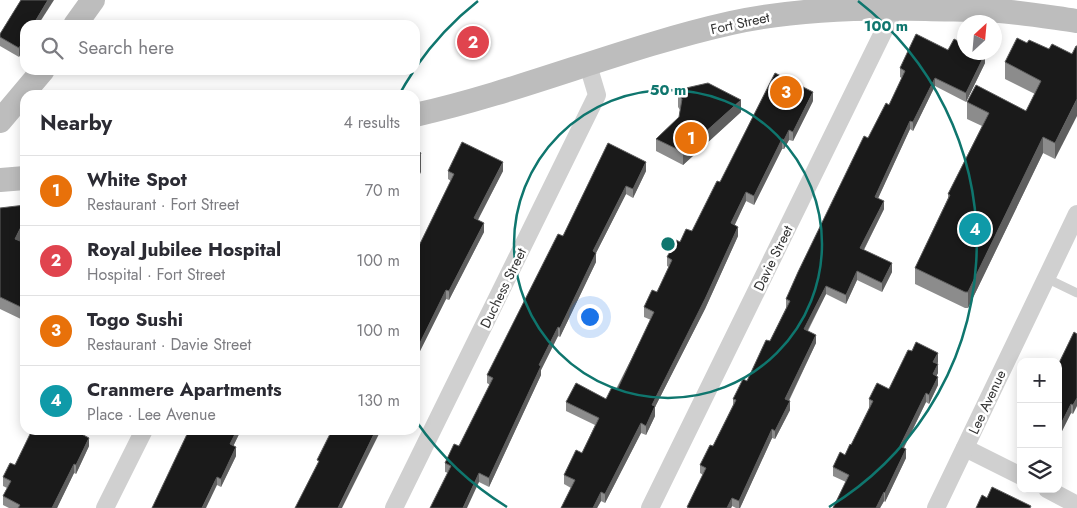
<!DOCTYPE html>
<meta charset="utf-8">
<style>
:root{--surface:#fff;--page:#f7f7f7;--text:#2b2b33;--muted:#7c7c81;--line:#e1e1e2;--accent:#1a73e8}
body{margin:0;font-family:Jost,sans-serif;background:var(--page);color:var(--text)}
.controls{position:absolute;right:15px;bottom:15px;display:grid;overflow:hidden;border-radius:10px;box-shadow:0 2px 12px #0003}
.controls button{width:45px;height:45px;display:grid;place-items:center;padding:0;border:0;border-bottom:1px solid var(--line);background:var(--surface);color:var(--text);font:25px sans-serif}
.compass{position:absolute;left:957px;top:15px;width:45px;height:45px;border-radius:50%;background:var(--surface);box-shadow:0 2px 12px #0003;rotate:26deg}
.you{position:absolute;left:589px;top:316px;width:18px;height:18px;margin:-12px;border:4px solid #fff;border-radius:50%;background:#1a73e8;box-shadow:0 0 0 8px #1a73e833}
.badge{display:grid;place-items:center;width:32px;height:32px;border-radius:50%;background:var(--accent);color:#fff;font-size:16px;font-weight:700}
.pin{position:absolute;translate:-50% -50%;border:2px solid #fff;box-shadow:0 1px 5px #0006}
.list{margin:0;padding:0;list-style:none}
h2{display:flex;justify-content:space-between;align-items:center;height:65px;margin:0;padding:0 20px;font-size:21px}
h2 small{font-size:16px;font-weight:400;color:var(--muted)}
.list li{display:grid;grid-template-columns:32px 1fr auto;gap:15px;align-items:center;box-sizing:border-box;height:70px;padding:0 20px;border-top:1px solid var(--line)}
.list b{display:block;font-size:19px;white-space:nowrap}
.list p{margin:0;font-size:16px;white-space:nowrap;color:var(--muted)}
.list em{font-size:16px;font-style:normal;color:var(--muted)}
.icon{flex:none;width:28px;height:28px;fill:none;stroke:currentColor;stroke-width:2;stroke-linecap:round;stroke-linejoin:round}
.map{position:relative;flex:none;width:1077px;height:508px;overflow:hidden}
.search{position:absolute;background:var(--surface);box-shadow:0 2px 12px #0003;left:20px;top:20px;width:400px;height:55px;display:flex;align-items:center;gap:12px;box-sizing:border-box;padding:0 18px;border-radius:15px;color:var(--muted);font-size:19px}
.panel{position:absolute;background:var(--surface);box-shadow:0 2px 12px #0003;left:20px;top:90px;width:400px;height:345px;border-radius:15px}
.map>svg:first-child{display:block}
</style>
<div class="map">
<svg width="1077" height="508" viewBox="0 0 1077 508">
<rect width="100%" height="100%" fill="#fff"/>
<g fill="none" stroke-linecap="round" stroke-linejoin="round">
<polyline stroke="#d0d0d0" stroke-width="9" points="1046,278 1077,293"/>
<g stroke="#d0d0d0" stroke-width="18">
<polyline points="965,448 1021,476"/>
<polyline points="1047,489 1077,505"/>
<polyline points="105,508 144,430"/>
<polyline points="394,508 597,95 588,65"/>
<polyline points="650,508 895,8"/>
<polyline points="936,508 1077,214"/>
</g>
<g stroke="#bdbdbd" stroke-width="24">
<polyline points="75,25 93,0"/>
<path d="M415,115C522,91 624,47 731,23C795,9 861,7 926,9C954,10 982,9 1010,12C1032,14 1055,18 1077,21"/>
<polyline points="0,121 43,70"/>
<polyline points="0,180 25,178"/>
</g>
</g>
<g fill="#8c8c8c">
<polygon points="21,0 19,57 0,46 0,34"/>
<polygon points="1027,43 1049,49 1072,54 1055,159 1043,153 968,308 965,308 915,284 915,268 948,198 948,194 982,126 967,119 967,102 1026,111 1035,94 1005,79 1005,62"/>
<polygon points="948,50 985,63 966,102 935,86 913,131 910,129 878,198 884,209 864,250 892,272 882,292 857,280 846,304 826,294 808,331 816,343 789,401 790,410 775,439 772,438 740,508 736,508 732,506 731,508 687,508 703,475 700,473 700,465 713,446 733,405 733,399 747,381 770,341 786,308 786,299 868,138 889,105 902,78 900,77 900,68"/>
<polygon points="678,95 741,112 683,165 656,151 656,139 679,117 680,110 678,107"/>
<polygon points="813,101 793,141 789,140 784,149 782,149 754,205 746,201 734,225 738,236 705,309 655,407 655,416 646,435 641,433 605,503 601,501 597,508 561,508 571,488 564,484 564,475 582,453 595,425 566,411 566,402 606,399 616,389 651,320 644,317 644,307 657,292 669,267 667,266 667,257 680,242 692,231 720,182"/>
<polygon points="608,143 646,171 633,198 626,194 596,253 596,262 560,337 558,336 541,370 541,375 489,487 479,482 445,472 445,463 459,446 490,385 487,383 487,375 563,236"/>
<polygon points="448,171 503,171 478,220 484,232 449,300 446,299 415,361 415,254 451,181 448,179"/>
<polygon points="0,208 20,241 25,243 25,321 0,309"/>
<polygon points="1074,332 1073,414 1071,413 1058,439 1058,365"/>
<polygon points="912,351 938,362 937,364 938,373 936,376 938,385 929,404 926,402 904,448 906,458 885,502 884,501 880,508 833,508 846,482 833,476 833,467 845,455 851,445 869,408 869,399 889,389"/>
<polygon points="189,430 241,430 233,446 236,456 221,487 217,485"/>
<polygon points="89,446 76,474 74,473 57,508 9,508 3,505 3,496 7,488 3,486 3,477 15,465"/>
</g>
<g fill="#5f5f5f">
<polygon points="48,0 54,0 38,25 33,25"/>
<polygon points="25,38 25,47 19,57 19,48"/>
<polygon points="985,54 985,63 966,102 966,93"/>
<polygon points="935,78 935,86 913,131 913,122"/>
<polygon points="813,92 813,101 793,141 793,132"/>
<polygon points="1077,99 1077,116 1055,159 1055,143"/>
<polygon points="741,100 741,112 683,165 683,152"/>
<polygon points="910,121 910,129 875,205 875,197"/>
<polygon points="789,130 789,140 784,149 784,140"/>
<polygon points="1043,137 1043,153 968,308 968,292"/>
<polygon points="782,139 782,149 754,205 754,196"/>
<polygon points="421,153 421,172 415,185 415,165"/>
<polygon points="503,162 503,171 474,227 474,218"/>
<polygon points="646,162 646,171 633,198 633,189"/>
<polygon points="626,186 626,194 596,253 596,262 560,337 560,328 593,251"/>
<polygon points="746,192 746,201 731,233 731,223"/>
<polygon points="884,201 884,209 860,257 860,248"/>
<polygon points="25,219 25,231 15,251 15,239"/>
<polygon points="484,223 484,232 449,300 449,291"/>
<polygon points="738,227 738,236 705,309 655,407 655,416 646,435 646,426 652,405"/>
<polygon points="892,263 892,272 882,292 882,283"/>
<polygon points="857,271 857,280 846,304 846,295"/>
<polygon points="826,286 826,294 804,337 804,329"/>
<polygon points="446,290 446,299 415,361 415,353"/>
<polygon points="558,327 558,336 541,370 541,375 489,487 489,478 539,365"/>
<polygon points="816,335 816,343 785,408 785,399"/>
<polygon points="938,353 938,362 933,371 933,362"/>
<polygon points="938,364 938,373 933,383 933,374"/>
<polygon points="938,377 938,385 929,404 929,395"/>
<polygon points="926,393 926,402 900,455 900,446"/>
<polygon points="1077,398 1077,406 1073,414 1073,405"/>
<polygon points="790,401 790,410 775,439 775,431"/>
<polygon points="1071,404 1071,413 1058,439 1058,430"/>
<polygon points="641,423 641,433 605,503 605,494"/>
<polygon points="772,429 772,438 740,508 739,508 739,501"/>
<polygon points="237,430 241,430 230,453 230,444"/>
<polygon points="376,430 381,430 342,508 338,508"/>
<polygon points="89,438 89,446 76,474 76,465"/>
<polygon points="236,447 236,456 221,487 221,479"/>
<polygon points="906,449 906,458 885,502 885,493"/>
<polygon points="74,464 74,473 57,508 52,508"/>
<polygon points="479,473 479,482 467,508 463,508"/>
<polygon points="217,477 217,485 206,508 202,508"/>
<polygon points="601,492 601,501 597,508 593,508"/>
<polygon points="884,492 884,501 880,508 876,508"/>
<polygon points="732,498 732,506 731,508 727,508"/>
</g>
<g fill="#1a1a1a" stroke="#5f5f5f">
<polygon points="21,0 48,0 33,25 25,25 25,38 19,48 0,37 0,34"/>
<polygon points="916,34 948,50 954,39 964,44 964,52 982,52 985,54 966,93 935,78 913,122 910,121 875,197 884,201 860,248 892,263 882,283 857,271 846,295 826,286 804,329 816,335 785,399 790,401 775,431 772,429 739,501 732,498 727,508 689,508 687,507 706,468 700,465 710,445 713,446 736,400 733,399 743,379 747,381 766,340 770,341 790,301 786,299 798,272 864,136 868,138 886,103 889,105 905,71 900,68"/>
<polygon points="1017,38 1027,43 1029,40 1049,49 1052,44 1072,54 1076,46 1077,46 1077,99 1055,143 1043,137 968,292 965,292 915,268 950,195 948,194 989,113 967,102 976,85 1026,111 1041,81 1005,62"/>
<polygon points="775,73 813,92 793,132 789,130 784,140 782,139 754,196 746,192 731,223 738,227 705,299 652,405 655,406 646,426 641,423 605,494 601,492 593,508 561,508 575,480 564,475 576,450 582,453 599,418 566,402 576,383 606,399 612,387 616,389 618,388 654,312 644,307 652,290 657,292 672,260 667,257 676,240 680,242 686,229 692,231 717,181 720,182"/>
<polygon points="708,83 741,100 683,152 656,139 679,117 682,99 678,95 686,88"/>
<polygon points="462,142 503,162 474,218 484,223 449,291 446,290 415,353 415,254 454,174 448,171"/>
<polygon points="608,143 646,162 633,189 626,186 593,251 596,253 560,328 558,327 539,365 541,366 489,478 479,473 463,508 430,508 451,466 445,463 454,444 459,446 493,378 487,375 558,234 563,236"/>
<polygon points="415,150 421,153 415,165"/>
<polygon points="25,205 25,219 15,239 25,243 25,309 0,297 0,208"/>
<polygon points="1074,332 1077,334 1077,398 1073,405 1071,404 1058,430 1058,365"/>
<polygon points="916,342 938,353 933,362 938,364 933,374 938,377 929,395 926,393 900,446 906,449 885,493 884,492 876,508 833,508 849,475 833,467 840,452 845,455 850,444 851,445 873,401 869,399 877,383 889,389 908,350 912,351"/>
<polygon points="32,430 74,430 89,438 76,465 74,464 52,508 18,508 20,505 3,496 11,481 3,477 10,463 15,465"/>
<polygon points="189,430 237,430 230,444 236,447 221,479 217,477 202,508 152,508"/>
<polygon points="332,430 376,430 338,508 295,508 319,461 317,460"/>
<polygon points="992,487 1031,506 1030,508 976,508 982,495 987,498"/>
</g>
<g fill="none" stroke="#0f766e" stroke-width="2.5">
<circle cx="668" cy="244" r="154"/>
<path d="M507 507A308 308 0 0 1 416 421M399 95A308 308 0 0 1 413 72M416 67A308 308 0 0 1 478 1M858 1A308 308 0 0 1 829 507"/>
</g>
<g text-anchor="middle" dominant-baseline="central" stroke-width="5" stroke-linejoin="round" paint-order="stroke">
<g font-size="14" fill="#333" stroke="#fff">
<text transform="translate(740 23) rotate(-12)">Fort Street</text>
<text transform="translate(773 258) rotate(-64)">Davie Street</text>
<text transform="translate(503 288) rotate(-64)">Duchess Street</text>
<text transform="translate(987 402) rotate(-65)">Lee Avenue</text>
</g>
</g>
<circle cx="668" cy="244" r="8" fill="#0f766e" stroke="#fff" stroke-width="2.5"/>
<g font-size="15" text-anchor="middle" font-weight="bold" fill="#0f766e" stroke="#fff" stroke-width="5" stroke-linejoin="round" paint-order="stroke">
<text x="886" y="31">100 m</text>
<text x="668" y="95">50 m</text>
</g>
</svg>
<div class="controls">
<button>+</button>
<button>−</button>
<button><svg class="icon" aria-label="layers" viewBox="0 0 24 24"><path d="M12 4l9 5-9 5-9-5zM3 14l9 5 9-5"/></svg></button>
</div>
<svg class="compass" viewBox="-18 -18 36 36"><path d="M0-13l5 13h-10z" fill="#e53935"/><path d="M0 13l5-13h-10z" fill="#7c7c81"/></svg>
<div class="you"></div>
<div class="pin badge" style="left:691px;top:138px;background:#e8710a">1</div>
<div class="pin badge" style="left:473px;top:42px;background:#e0444e">2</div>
<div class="pin badge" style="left:786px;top:92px;background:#e8710a">3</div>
<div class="pin badge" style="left:975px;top:229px;background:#0f9aa8">4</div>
<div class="search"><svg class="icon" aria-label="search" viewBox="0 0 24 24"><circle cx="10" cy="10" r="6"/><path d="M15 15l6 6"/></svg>Search here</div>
<section class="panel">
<h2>Nearby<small>4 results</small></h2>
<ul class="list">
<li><span class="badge" style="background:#e8710a">1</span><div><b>White Spot</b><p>Restaurant · Fort Street</p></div><em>70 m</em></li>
<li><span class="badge" style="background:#e0444e">2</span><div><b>Royal Jubilee Hospital</b><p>Hospital · Fort Street</p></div><em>100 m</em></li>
<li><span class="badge" style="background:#e8710a">3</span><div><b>Togo Sushi</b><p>Restaurant · Davie Street</p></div><em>100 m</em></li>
<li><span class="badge" style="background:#0f9aa8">4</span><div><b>Cranmere Apartments</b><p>Place · Lee Avenue</p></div><em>130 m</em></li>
</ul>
</section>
</div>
